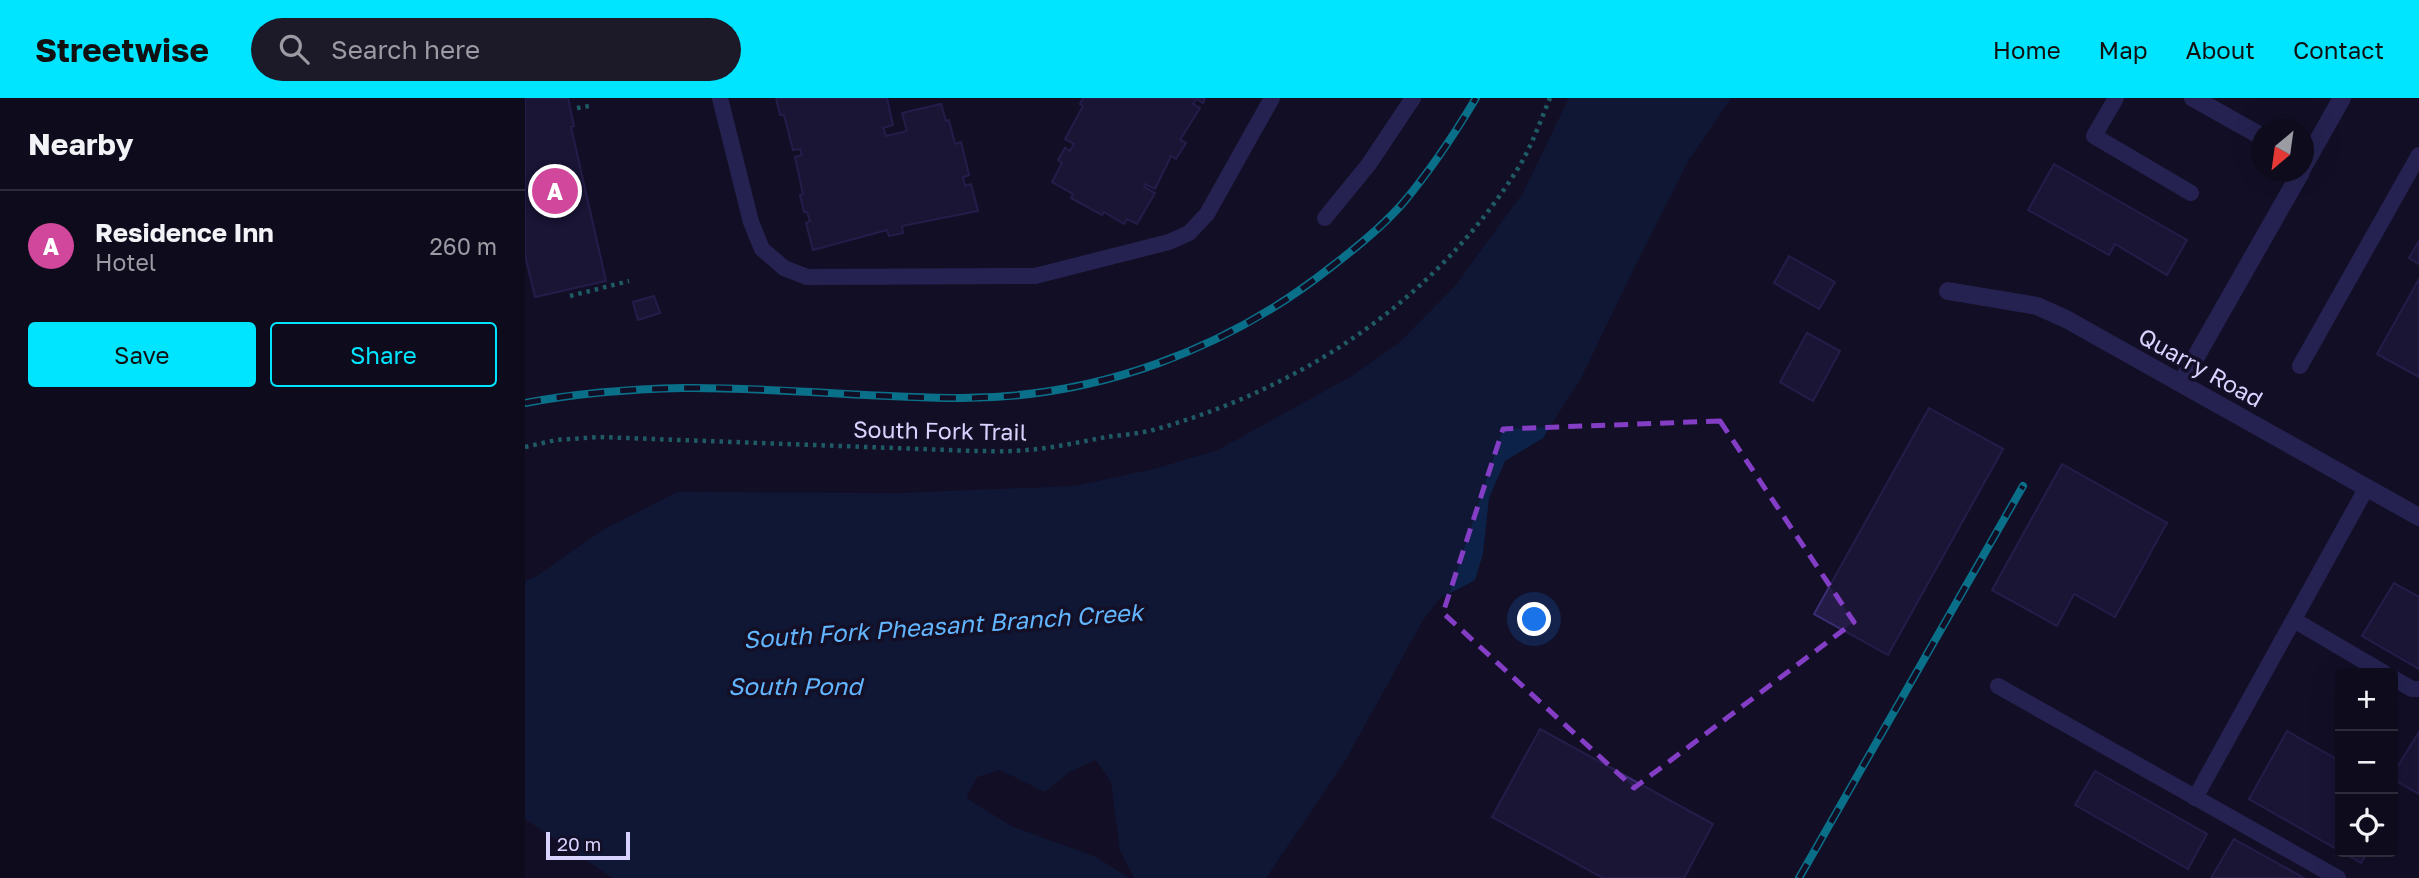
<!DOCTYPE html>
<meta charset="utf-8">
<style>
:root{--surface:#0e0b1c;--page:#1c1929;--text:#f1f3f6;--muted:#9b9ba3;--line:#2e2b3b;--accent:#00e5ff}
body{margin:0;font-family:"Golos Text",sans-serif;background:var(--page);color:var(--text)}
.controls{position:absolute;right:21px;bottom:21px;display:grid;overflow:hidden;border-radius:7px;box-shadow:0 7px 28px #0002}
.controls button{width:63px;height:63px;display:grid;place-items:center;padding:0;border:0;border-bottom:2px solid var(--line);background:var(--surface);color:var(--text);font:35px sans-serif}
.compass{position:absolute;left:1726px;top:21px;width:63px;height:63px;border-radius:50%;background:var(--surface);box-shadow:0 7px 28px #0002;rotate:209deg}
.scale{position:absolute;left:21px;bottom:18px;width:84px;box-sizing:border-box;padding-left:7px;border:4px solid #d9d4ff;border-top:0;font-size:19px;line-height:24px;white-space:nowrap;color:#d9d4ff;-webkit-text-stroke:5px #130f26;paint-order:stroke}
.you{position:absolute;left:1010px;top:522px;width:24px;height:24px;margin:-18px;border:5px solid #fff;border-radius:50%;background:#1a73e8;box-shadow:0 0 0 10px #1a73e833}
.badge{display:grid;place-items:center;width:46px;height:46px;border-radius:50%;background:var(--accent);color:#fff;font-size:23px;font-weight:700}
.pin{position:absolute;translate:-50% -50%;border:4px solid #fff;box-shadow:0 2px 7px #0006}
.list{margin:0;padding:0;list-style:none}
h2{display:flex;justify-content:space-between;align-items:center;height:91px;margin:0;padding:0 28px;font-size:30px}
h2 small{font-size:23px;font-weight:400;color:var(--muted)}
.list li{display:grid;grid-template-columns:46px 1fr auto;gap:21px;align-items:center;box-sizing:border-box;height:112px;padding:0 28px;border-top:2px solid var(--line)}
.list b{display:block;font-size:26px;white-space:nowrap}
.list p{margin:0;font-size:23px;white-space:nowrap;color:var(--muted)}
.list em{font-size:23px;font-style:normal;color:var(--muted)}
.actions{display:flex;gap:14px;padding:21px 28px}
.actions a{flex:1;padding:16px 0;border:2px solid var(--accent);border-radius:7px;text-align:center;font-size:24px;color:var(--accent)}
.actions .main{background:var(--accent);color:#111}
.icon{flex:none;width:38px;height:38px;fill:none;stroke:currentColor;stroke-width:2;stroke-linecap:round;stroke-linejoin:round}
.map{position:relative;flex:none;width:1894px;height:780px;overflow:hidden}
header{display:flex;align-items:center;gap:42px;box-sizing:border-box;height:98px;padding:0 35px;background:var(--accent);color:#111}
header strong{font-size:33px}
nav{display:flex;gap:38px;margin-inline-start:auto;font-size:24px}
.search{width:490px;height:63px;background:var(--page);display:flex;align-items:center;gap:18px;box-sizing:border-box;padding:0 24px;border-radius:38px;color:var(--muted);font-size:26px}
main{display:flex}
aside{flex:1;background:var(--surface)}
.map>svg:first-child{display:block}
</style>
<header>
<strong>Streetwise</strong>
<div class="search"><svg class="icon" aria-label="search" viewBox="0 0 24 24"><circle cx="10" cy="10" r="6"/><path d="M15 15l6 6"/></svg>Search here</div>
<nav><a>Home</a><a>Map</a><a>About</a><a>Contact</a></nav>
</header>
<main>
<aside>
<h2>Nearby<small></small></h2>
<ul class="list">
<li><span class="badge" style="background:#d1479c">A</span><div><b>Residence Inn</b><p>Hotel</p></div><em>260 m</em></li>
</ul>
<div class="actions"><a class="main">Save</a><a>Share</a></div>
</aside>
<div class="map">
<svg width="1894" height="780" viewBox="0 0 1894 780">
<rect width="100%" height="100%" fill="#130f26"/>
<polygon fill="#0c2248" points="1044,0 1206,0 1163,63 1110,168 1057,278 1018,340 980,363 964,400 958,456 950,482 914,501 898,522 821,661 741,780 609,780 595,752 586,684 571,662 544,674 520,694 475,672 452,679 441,700 488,729 571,759 604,780 88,780 0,721 0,483 12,478 78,432 152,394 377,395 550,388 629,371 693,352 827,278 875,244 930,188 998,95"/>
<g fill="#241b47" stroke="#3b2d73" stroke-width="2">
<polygon points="0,0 43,0 49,28 46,29 81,183 10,199 0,157"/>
<polygon points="251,0 362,0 368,27 358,30 361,38 382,33 377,15 416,6 421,23 424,22 430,46 436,44 444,77 438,79 440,88 446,86 453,113 377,128 378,135 364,138 362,132 288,152 281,125 285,123 282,114 279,114 275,97 278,96 270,59 277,57 275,51 268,52 259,17 255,17"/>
<polygon points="558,0 680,0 678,5 671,1 668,6 675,10 655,42 661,45 651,61 646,58 630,91 620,86 619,89 630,95 612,126 602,121 599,126 579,114 577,117 546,100 548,96 527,84 537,65 533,62 540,50 545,53 549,46 540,41 558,8 555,6"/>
<polygon points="1529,66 1662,142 1642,177 1590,146 1584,157 1503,112"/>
<polygon points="1894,143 1894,166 1884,160"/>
<polygon points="1264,158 1310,184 1294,211 1249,185"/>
<polygon points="1894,181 1894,279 1852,256"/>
<polygon points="129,198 135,215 113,222 108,204"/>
<polygon points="1282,235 1315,253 1288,303 1255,284"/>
<polygon points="1404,310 1478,351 1363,557 1289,516"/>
<polygon points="1537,366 1642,425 1590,519 1549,496 1532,528 1467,492"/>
<polygon points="1869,485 1894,499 1894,571 1837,538"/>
<polygon points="1015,631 1188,726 1159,780 1078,780 967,719"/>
<polygon points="1762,633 1815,663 1815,753 1724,701"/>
<polygon points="1894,634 1894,696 1868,681 1868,676"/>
<polygon points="1570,673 1682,736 1663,771 1550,707"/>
<polygon points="1709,741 1779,780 1686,780"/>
<polygon points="1817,754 1843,754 1836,765"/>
</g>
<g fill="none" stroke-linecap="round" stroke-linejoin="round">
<g stroke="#2fb8b0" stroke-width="4.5" stroke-dasharray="3.5 5" stroke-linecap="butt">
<polyline points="52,10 64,8"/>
<polyline points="45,198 104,183"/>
<path d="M0,349L31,342L75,339L449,353C466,353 484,354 502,352C528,350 555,344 581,339C596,337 613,336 628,332C776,291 909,203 992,72C1006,50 1015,24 1025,0"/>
</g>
<g stroke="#3d3a85" stroke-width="16">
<polyline points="195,0 226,124 237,151 259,170 282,179 510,178 644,144 664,135 682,116 747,0"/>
<polyline points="1591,0 1569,38 1666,95"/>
<polyline points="800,120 844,66 888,0"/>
<polyline points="1775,268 1894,57"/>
<polyline points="1769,522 1859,575"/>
<polyline points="1868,580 1887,591 1894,591"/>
<polyline points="1473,588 1813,780"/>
<polyline points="1670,700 1842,389"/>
</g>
<g stroke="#3d3a85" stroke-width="18">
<polyline points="1668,0 1736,38"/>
<polyline points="1778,69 1817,0"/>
<polyline points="1423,193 1512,208 1541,221 1894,419"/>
<polyline points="1656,285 1776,74"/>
</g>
<defs>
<g id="rail">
<path d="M0,305C53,295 106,291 159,290C252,289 344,300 436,300C571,300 701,252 806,169C831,150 857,129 878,105C905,73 929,37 951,0"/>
<polyline points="1274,780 1498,388"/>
</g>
</defs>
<use href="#rail" stroke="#00e5ff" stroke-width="8"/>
<use href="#rail" stroke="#130f26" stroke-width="5" stroke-dasharray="16" stroke-linecap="butt"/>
</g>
<path d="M0 0H1894V780H0ZM1195,323L1329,524L1109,690L918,515L978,331Z" fill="#130f26" fill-opacity=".55" fill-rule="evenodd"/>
<path fill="none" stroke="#843dc5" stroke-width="5" stroke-dasharray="14 9" stroke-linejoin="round" d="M1195,323L1329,524L1109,690L918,515L978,331Z"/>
<g text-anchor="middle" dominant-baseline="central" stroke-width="7" stroke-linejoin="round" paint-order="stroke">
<g font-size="23" fill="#d9d4ff" stroke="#130f26">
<text transform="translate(1676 269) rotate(29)">Quarry Road</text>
<text transform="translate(415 332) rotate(1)">South Fork Trail</text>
</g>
<g font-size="24" font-style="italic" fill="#62b6ff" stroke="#130f26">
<text transform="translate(418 527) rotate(-4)">South Fork Pheasant Branch Creek</text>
<text x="270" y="587">South Pond</text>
</g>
</g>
</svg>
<div class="controls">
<button>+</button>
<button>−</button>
<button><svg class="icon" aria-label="locate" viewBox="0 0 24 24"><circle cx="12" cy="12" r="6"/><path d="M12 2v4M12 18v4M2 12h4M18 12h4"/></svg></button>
</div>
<svg class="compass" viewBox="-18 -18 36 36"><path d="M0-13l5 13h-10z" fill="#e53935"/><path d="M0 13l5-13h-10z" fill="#9b9ba3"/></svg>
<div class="scale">20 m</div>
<div class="you"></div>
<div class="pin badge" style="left:30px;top:93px;background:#d1479c">A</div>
</div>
</main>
